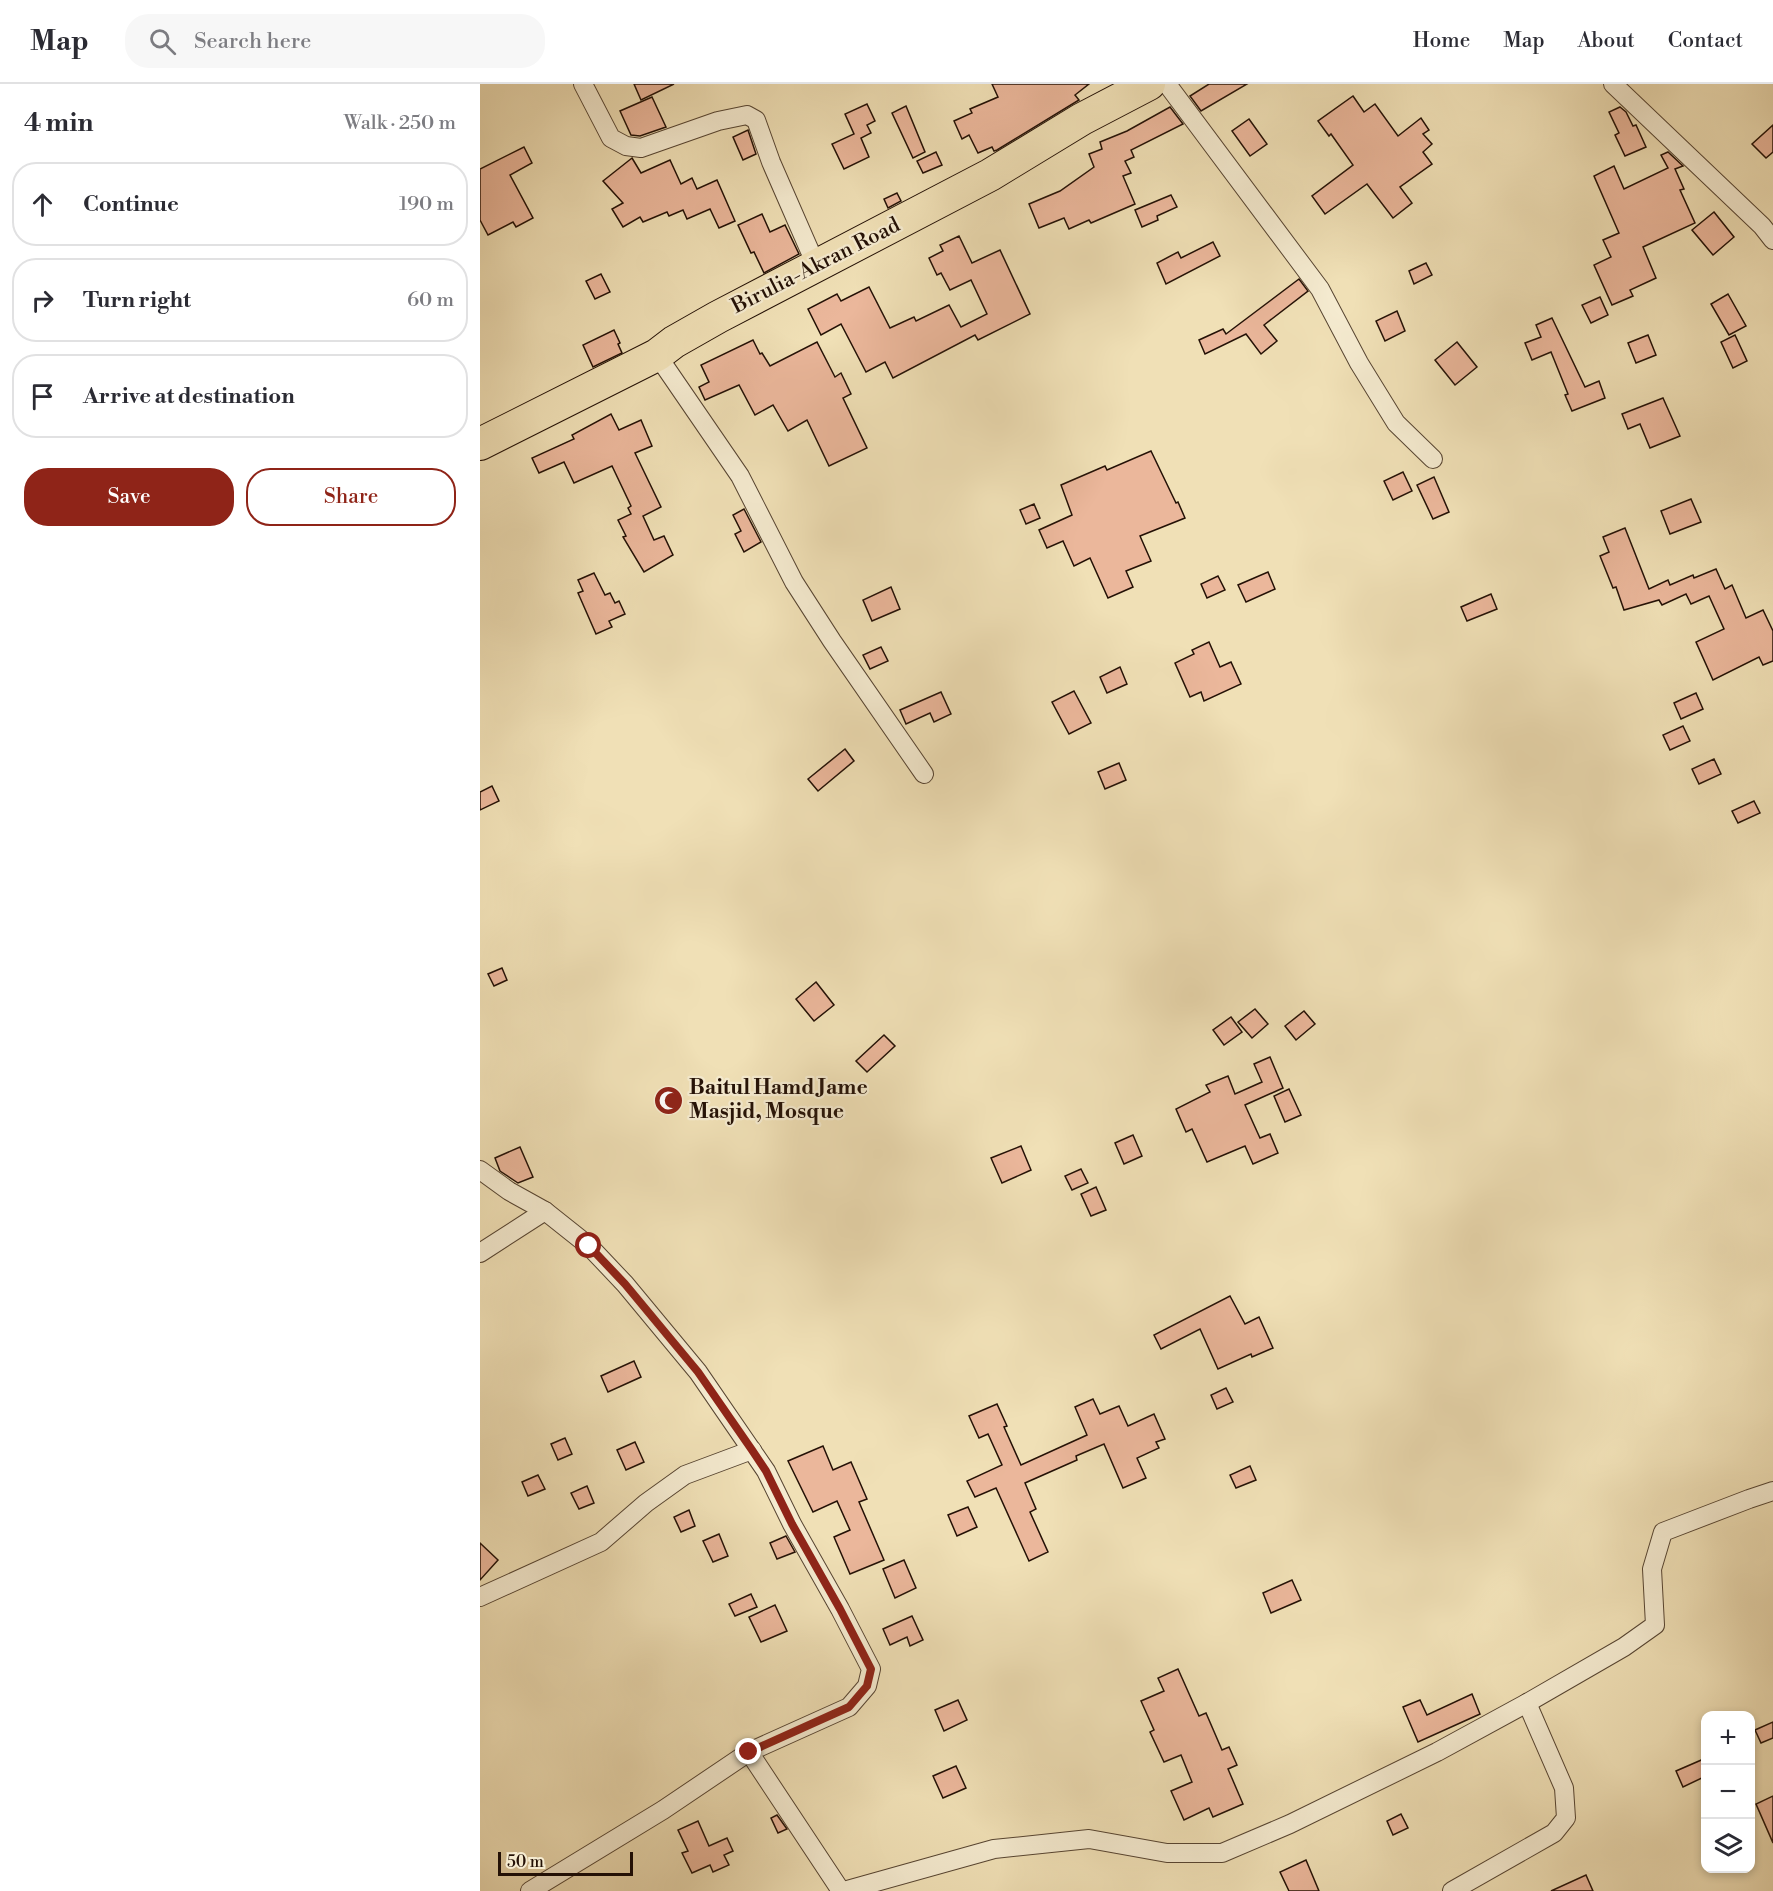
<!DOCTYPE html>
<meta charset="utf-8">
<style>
:root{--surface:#fff;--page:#f7f7f7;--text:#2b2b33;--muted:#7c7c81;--line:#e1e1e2;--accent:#8f2418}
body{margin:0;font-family:"Libre Bodoni",serif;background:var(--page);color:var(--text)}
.controls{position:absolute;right:18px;bottom:18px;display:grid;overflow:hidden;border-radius:12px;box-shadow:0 3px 9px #0003}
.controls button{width:54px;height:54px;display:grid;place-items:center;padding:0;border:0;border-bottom:2px solid var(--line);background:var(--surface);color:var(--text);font:30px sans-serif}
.scale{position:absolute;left:18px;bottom:15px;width:135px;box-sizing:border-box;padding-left:6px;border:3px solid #241106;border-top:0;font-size:16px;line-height:21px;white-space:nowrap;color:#241106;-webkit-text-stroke:4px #f5ebd0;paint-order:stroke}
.stop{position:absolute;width:18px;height:18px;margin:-14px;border:4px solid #8f2418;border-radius:50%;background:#fff}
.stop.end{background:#8f2418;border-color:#fff;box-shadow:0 2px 6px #0008}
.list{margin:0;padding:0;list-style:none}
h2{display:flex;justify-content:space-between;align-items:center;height:78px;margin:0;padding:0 24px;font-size:26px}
h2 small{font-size:20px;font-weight:400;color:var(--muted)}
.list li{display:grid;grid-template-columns:39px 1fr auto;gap:18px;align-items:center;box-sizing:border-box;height:84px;margin:0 12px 12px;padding:0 12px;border:2px solid var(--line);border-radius:24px}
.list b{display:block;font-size:22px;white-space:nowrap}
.list em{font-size:20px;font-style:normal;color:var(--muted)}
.actions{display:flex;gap:12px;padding:18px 24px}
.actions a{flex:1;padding:14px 0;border:2px solid var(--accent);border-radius:24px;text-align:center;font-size:21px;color:var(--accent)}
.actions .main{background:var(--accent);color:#fff}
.icon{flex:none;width:33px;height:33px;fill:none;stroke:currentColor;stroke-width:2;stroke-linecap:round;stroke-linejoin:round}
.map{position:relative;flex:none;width:1293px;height:1807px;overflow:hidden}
header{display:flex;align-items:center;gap:36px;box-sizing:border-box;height:84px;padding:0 30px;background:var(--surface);border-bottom:2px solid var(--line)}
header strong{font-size:28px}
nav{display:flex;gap:33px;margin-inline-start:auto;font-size:21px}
.search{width:420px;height:54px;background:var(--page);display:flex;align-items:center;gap:15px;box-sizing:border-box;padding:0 21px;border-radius:24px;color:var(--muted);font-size:22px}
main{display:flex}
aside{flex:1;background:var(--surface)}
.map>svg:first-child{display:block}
</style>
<header>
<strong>Map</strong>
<div class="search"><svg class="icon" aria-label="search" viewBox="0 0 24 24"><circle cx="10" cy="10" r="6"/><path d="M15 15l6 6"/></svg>Search here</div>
<nav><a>Home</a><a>Map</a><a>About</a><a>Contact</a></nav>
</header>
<main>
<aside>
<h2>4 min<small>Walk · 250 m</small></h2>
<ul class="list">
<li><svg class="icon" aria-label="ahead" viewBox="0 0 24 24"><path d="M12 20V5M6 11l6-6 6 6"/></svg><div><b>Continue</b></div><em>190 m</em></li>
<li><svg class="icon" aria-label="right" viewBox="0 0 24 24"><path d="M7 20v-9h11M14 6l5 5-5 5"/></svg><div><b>Turn right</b></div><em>60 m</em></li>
<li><svg class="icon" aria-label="arrive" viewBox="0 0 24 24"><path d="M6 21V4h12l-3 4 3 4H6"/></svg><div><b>Arrive at destination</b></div></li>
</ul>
<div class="actions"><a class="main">Save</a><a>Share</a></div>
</aside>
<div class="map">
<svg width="1293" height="1807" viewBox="0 0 1293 1807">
<rect width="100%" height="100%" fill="#f0e0b6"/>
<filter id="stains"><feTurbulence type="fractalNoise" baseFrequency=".00333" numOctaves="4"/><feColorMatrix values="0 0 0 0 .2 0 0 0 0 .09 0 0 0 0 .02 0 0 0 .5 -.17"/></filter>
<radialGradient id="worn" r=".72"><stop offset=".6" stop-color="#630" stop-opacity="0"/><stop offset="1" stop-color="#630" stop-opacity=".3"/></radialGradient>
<g fill="#ebb79b" stroke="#241106" stroke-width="1.5">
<polygon points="154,0 194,0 161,16"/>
<polygon points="512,0 609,0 595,11 599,16 517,66 514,67 512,63 498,69 489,51 482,55 474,37 492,29 490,25 518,13"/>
<polygon points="729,0 767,0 721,27 710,12"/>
<polygon points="873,12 884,28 895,20 918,52 941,34 949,46 943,50 952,60 943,68 952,80 920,103 932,119 913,134 887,100 845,130 832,112 873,81 851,50 849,52 838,37"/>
<polygon points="172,13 186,43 160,52 151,51 140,27"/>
<polygon points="387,20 395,37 387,41 391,49 381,54 389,73 364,85 352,60 374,50 365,30"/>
<polygon points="426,22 445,68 433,74 412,29"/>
<polygon points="690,23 703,40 651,66 654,73 645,77 651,89 643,92 655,120 611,139 609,136 589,145 584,134 559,144 549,120 580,107 614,83 609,70 622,65 620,58 647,47"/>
<polygon points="1140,23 1146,28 1153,42 1156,41 1166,63 1145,72 1135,51 1139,49 1129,28"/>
<polygon points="769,35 787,60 770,72 752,47"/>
<polygon points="1293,41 1293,68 1286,74 1272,60"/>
<polygon points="268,46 276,70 263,76 253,53"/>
<polygon points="44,63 52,79 30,91 53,134 36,143 33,138 8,151 0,136 0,85"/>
<polygon points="456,68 462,81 443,89 437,77"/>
<polygon points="1188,68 1203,82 1195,85 1204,105 1200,106 1215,139 1163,163 1176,194 1150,206 1153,212 1132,221 1114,181 1131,173 1123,156 1139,149 1114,92 1134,82 1144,105 1188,84 1181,71"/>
<polygon points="152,74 161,89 190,76 201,100 212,94 217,105 237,96 255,137 239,144 230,125 207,135 203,126 189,132 187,128 163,138 160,133 143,143 132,125 143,119 123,97"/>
<polygon points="417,109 421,117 408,124 404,115"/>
<polygon points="691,111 697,123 677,132 678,136 662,143 655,126"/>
<polygon points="1234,128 1254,153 1233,171 1212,146"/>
<polygon points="282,130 290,148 305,141 319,170 284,189 274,168 271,169 258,141"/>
<polygon points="479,152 492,179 520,166 550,230 498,256 495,251 413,294 405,278 386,288 361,240 341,251 328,225 357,210 361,217 389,203 410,244 434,233 436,237 469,221 481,243 507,230 491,196 470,206 461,189 457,191 449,174 463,167 460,161"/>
<polygon points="733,158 740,172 686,200 677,179 698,168 701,174"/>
<polygon points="946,179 952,191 934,200 929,187"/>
<polygon points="121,190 130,208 115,215 106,197"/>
<polygon points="819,195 828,207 784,241 797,257 781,270 766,250 725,270 719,256 743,245 746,250"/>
<polygon points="1248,210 1266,242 1249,251 1231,220"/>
<polygon points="1120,213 1128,231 1111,239 1102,221"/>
<polygon points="917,227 925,247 905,257 896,237"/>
<polygon points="1072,234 1105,303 1119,297 1125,314 1092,327 1085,311 1088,310 1071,268 1052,276 1045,259 1061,253 1056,241"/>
<polygon points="134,246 140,259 138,260 142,269 113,283 103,261"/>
<polygon points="1168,251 1176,271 1156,279 1148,259"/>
<polygon points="1255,251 1267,277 1253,284 1241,258"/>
<polygon points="273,256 280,270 282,269 290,282 337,258 355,293 361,289 371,310 363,314 387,364 349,382 327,336 308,347 293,321 275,331 259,301 225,316 219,303 229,298 221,281"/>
<polygon points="977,258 997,283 975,301 955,276"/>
<polygon points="1183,314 1200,352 1170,364 1160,340 1148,345 1142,330"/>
<polygon points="131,330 139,346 161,336 172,362 155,369 181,423 163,432 174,456 184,452 193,471 164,488 143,453 146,452 138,436 151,430 148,424 151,422 132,382 94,399 84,378 59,389 52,374 94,355 92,351"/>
<polygon points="671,367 696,419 698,418 705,434 660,452 671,477 646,487 653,503 628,514 610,474 594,482 583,457 567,464 559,446 592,431 581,401 625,382 627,386"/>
<polygon points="923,388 932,407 913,416 904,397"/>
<polygon points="954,393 969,428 953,435 937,401"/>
<polygon points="1211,415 1221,438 1190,450 1181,427"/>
<polygon points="554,420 560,434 546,440 540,426"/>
<polygon points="264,425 281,458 264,468 255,450 261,447 253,431"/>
<polygon points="1145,444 1169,505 1188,496 1190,501 1213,491 1214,494 1236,485 1245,505 1252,501 1266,534 1283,526 1293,547 1293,577 1283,581 1279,573 1233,596 1216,558 1244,545 1229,512 1211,520 1206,510 1182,521 1179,516 1144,526 1136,503 1133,504 1120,472 1129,468 1123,453"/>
<polygon points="788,488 795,505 766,518 758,501"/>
<polygon points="114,489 125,511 130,509 135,519 139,517 145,530 129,537 132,543 116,550 98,509 103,507 98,496"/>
<polygon points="738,492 745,506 727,514 721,500"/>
<polygon points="411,503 420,525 392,537 383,516"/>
<polygon points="1011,510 1017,525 987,537 981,523"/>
<polygon points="729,558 740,583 751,578 761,600 724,617 721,608 710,613 695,579 714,570 712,566"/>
<polygon points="401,563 408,577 390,585 383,571"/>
<polygon points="640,583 647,600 627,609 620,593"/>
<polygon points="594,607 611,639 589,650 572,618"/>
<polygon points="461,608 471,630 454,638 450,629 426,640 420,626"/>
<polygon points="1216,609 1223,625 1201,635 1194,619"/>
<polygon points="1203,642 1210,657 1190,666 1183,651"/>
<polygon points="365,665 374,677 338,707 328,695"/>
<polygon points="1234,675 1241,690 1219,700 1212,685"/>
<polygon points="639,679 646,696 625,705 618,688"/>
<polygon points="12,702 19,717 0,726 0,708"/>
<polygon points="1274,717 1280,729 1258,739 1252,727"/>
<polygon points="22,884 27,896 14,902 8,890"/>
<polygon points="336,898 354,921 334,937 316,915"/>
<polygon points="775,925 788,940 772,954 758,938"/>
<polygon points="824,927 835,940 816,956 805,942"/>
<polygon points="751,933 762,948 744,961 733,946"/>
<polygon points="404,951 415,962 387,988 376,977"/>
<polygon points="790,973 803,1004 765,1021 780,1054 790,1050 798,1069 773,1080 765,1062 727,1078 712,1045 706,1048 696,1025 730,1008 726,1001 748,992 755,1010 782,998 774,980"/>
<polygon points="809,1005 821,1031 805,1038 794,1012"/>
<polygon points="653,1051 662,1072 644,1080 635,1059"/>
<polygon points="541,1062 551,1086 522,1099 511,1074"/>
<polygon points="40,1063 53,1093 38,1099 20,1087 15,1074"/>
<polygon points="601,1085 608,1099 592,1106 585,1092"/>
<polygon points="616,1103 626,1126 611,1132 601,1110"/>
<polygon points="750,1212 765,1240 779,1233 793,1264 772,1273 771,1270 738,1285 720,1245 681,1265 674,1251"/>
<polygon points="154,1277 161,1293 128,1308 121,1292"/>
<polygon points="746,1304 753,1318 737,1325 731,1311"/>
<polygon points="613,1315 620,1330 639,1322 648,1342 674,1330 685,1355 676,1358 679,1364 657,1374 666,1394 643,1404 624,1360 596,1372 597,1376 545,1399 556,1425 550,1428 568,1468 549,1477 516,1404 495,1413 487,1397 522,1381 508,1350 499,1354 489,1332 517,1320 527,1342 524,1343 541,1381 607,1351 595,1323"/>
<polygon points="85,1354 92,1370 78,1376 71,1360"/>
<polygon points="155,1358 164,1378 146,1386 137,1366"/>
<polygon points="343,1362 353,1386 371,1378 387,1415 379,1418 404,1476 370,1490 354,1453 370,1446 357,1417 333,1428 308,1377"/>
<polygon points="770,1382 776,1396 756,1404 750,1391"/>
<polygon points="58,1391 65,1405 48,1412 42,1398"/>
<polygon points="107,1402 114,1419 99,1425 91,1409"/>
<polygon points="488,1423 497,1443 477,1452 468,1431"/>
<polygon points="209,1426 215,1442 201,1448 194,1433"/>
<polygon points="239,1450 248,1472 233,1478 223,1457"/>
<polygon points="306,1452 315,1468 297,1475 290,1459"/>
<polygon points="0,1459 18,1476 0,1496"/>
<polygon points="424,1476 436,1504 415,1514 403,1485"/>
<polygon points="812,1496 821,1516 791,1529 783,1509"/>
<polygon points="271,1510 277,1523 255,1532 249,1520"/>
<polygon points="295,1521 307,1547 281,1558 269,1533"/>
<polygon points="432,1532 443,1556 430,1562 427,1553 410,1561 403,1545"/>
<polygon points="698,1585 719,1632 726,1629 742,1666 749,1663 757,1681 748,1685 763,1720 733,1733 729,1724 704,1736 691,1707 712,1698 701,1671 684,1678 670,1648 674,1646 661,1617 684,1607 678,1594"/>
<polygon points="992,1610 1000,1630 938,1658 923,1623 940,1616 947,1631"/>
<polygon points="478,1616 487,1636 464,1647 455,1626"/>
<polygon points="1293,1638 1293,1654 1281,1659 1275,1646"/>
<polygon points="1226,1674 1226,1692 1203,1703 1196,1687"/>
<polygon points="476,1682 486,1704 463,1714 453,1692"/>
<polygon points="1293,1712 1293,1759 1276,1720"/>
<polygon points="921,1730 928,1744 913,1751 907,1737"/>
<polygon points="297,1731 307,1745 298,1749 291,1734"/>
<polygon points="218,1737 229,1762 247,1754 253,1767 244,1771 249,1781 233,1788 230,1781 212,1789 202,1769 208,1767 198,1746"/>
<polygon points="826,1776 839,1807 809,1807 800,1788"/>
<polygon points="1106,1791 1113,1807 1071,1807"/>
</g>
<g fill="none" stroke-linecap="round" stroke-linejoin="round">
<defs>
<g id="street">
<polyline points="103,0 131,54 146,62 161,64 238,37 267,31 276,36 291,78 336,181"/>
<polyline points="687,0 840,205 879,279 916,339 953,375"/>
<polyline points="1133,0 1282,142 1293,156"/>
<polyline points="177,271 260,392 314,498 352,557 444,690"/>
<polyline points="0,1086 29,1107 65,1127 109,1162 145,1200 218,1288 286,1387 312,1440 360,1525 391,1585 387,1602 369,1623 269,1668 183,1726 50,1807"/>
<polyline points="0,1169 65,1127"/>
<polyline points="0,1513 121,1458 166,1419 205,1391 272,1366"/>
<polyline points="269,1668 361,1807"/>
<polyline points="364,1807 514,1765 609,1755 687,1769 742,1769 810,1740 957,1668 1047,1619 1144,1563 1175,1541 1172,1485 1183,1448 1269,1415 1293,1407"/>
<polyline points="972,1807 1074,1749 1086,1734 1084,1704 1047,1619"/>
</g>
<polyline id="highway" points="0,360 177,271 194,258 238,233 510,91 602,35 669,0"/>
</defs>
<use href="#street" stroke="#574532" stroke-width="20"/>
<use href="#highway" stroke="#241106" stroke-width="34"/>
<use href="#street" stroke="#f5ebd0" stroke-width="18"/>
<use href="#highway" stroke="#f0e0b6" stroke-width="32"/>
</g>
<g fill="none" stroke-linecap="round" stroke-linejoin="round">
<polyline stroke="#8f2418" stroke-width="8" points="109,1162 145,1200 218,1288 272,1366 286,1387 312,1440 360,1525 391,1585 387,1602 369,1623 269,1668"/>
</g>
<defs>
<symbol id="mosque-disc" viewBox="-11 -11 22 22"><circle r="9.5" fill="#8f2418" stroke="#f5ebd0"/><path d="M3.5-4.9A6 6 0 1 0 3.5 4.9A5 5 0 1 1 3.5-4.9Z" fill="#fff"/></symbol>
</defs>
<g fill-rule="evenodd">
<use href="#mosque-disc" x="172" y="1000" width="33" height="33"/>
</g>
<g text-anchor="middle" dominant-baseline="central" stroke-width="4.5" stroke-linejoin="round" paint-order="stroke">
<g font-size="21" fill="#241106" stroke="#f5ebd0">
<text transform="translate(336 182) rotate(-27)">Birulia-Akran Road</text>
</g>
<g font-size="21" font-weight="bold" fill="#241106" stroke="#f5ebd0" text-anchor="start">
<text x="209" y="1004">Baitul Hamd Jame<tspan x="209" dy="24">Masjid, Mosque</tspan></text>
</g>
</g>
<rect width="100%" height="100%" filter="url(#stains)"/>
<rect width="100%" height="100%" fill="url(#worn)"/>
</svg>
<div class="controls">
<button>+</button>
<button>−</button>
<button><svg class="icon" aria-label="layers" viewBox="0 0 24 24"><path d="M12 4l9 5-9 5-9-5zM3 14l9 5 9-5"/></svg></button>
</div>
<div class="scale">50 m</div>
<div class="stop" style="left:109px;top:1162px"></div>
<div class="stop end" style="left:269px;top:1668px"></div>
</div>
</main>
